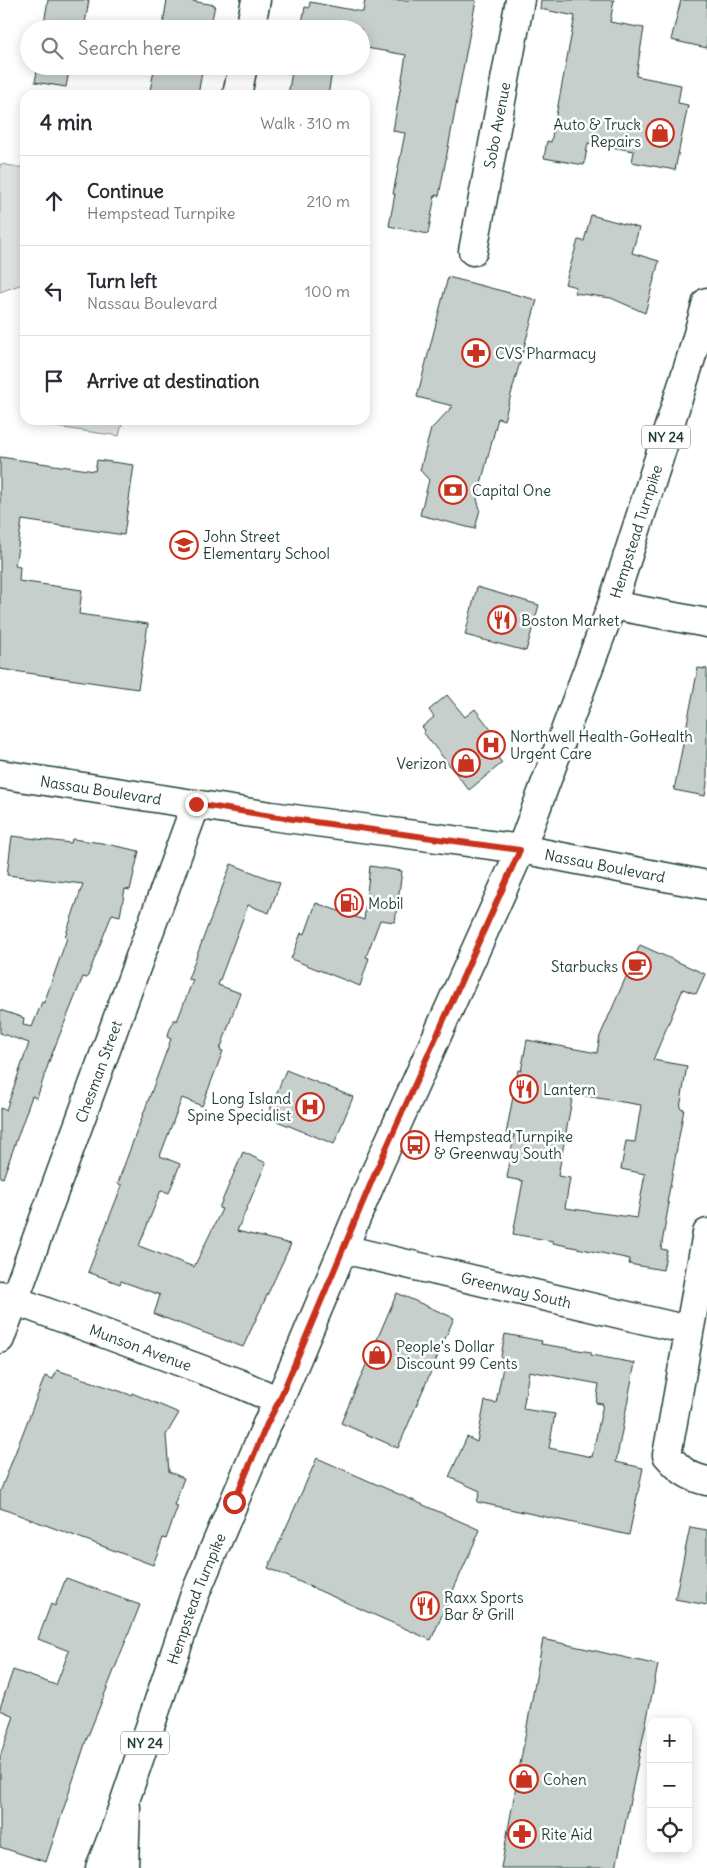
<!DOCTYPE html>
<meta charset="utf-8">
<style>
:root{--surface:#fff;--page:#f7f7f7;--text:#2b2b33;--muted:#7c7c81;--line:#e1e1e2}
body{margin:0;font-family:Delius,sans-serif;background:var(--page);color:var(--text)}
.controls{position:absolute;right:15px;bottom:15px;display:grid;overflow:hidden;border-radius:10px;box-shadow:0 2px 12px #0003}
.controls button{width:45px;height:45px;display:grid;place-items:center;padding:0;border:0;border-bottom:1px solid var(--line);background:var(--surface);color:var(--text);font:25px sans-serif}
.stop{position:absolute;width:15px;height:15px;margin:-11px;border:4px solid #c8321e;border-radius:50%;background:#fff}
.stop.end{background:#c8321e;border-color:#fff;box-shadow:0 1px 5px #0008}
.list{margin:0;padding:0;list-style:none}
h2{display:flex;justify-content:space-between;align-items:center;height:65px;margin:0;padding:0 20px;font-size:21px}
h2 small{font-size:16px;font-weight:400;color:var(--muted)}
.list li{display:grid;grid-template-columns:32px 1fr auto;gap:15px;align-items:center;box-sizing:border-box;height:90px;padding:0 20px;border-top:1px solid var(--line)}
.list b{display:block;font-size:19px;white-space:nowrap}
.list p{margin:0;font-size:16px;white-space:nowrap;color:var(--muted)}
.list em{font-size:16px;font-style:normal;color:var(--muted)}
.icon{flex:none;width:28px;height:28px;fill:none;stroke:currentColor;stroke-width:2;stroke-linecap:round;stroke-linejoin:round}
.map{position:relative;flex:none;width:707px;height:1868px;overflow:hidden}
.search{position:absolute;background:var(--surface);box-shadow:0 2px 12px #0003;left:20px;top:20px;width:350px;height:55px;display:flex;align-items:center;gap:12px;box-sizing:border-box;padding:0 18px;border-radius:28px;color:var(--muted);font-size:19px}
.panel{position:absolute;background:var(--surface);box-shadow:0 2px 12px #0003;left:20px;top:90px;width:350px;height:335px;border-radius:15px}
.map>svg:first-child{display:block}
</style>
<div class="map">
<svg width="707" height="1868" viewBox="0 0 707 1868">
<rect width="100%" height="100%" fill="#fff"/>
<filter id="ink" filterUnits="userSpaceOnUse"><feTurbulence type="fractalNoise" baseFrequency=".02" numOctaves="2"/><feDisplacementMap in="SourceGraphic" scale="10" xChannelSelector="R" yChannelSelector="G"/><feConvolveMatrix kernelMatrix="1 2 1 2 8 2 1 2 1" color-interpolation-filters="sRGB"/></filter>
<g filter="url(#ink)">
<g fill="#dee3e2" stroke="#7e908b">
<polygon points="0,164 25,168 25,283 0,292"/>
<polygon points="53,420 123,420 119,436 49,426"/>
</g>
<g fill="#c7cfcc" stroke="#1f3d34" fill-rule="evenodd">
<polygon points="48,0 89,0 84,29 43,29"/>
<polygon points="167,0 186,0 215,5 210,29 162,29"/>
<polygon points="365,0 476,0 439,196 435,195 428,234 389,226 395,194 393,194 405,133 393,131 406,55 361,47 361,29 301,29 305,7 309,8 310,2 363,12"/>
<polygon points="541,0 614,0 610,22 644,28 636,76 681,85 678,103 688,105 675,170 632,162 634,151 588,143 584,165 544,158 547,141 551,142 575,16 540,9"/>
<polygon points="681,0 707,0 707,48 671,40"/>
<polygon points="38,66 70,66 66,87 35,82"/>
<polygon points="155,66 203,66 198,95 149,95"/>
<polygon points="293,66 333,66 328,95 288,95"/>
<polygon points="591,215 639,228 632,253 659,261 645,313 611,298 574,293 576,287 565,284 578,240 584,241"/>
<polygon points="448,277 537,300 504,420 498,418 477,499 480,509 475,529 420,515 429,480 420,470 431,429 453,406 417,397"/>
<polygon points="0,457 95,471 97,460 134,465 124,535 22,520 15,566 20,567 19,581 82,590 79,614 148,624 138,689 0,669"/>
<polygon points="477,587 539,605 526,651 465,635"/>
<polygon points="698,668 707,669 707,784 705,796 674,790"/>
<polygon points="447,695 465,717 475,709 505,748 496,755 502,763 469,790 423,732 425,730 422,727 434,717 429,710"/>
<polygon points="12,836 71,843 72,839 102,843 139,851 130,890 125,889 120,916 112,914 87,978 83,977 50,1059 37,1098 32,1096 3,1178 0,1177 0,1108 6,1110 29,1043 0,1033 0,1010 24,1018 23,1025 32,1027 42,1002 44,1003 67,938 65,937 83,884 7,875"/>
<polygon points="231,864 280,883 269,913 248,905 218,985 240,993 220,1050 223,1051 202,1106 182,1098 160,1156 180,1164 169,1193 161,1190 139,1246 194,1267 222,1209 219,1208 243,1152 266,1163 237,1231 291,1244 243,1347 154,1314 160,1295 121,1281 120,1284 88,1272 122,1185 118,1184 121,1174 171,1039 167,1037 174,1019 177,1021 193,980 188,979"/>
<polygon points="370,866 402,871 395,922 380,920 366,957 369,958 360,986 291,959 301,933 305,934 316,903 364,920"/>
<path d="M640,945L705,974L696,994L683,989L653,1060L687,1066L680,1108L684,1109L667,1203H669L661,1249L667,1250L663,1270L629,1264L630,1259L553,1243V1241L513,1234L523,1181L507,1178L514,1135L506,1134L518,1070L521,1071L527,1040L597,1053L600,1036ZM573,1094L641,1105L635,1142L626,1141L621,1169L645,1174L637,1218L565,1208L570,1178L558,1176Z"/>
<polygon points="286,1070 353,1097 334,1144 267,1117"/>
<polygon points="397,1293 454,1318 398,1448 341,1423"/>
<path d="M505,1334L542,1341L541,1344L591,1352V1355L635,1363L616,1462L643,1468L629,1535L477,1502L480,1491L449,1477L467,1437L477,1442L485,1401L496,1403L504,1362H500ZM529,1371L599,1384L596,1403L603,1404L592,1457L549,1448L555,1414L523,1409Z"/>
<polygon points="57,1370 131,1395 132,1393 179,1413 166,1435 169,1472 184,1478 174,1505 178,1506 166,1539 163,1538 153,1565 0,1508 0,1492 45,1376 53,1379"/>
<polygon points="317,1458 480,1530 431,1640 268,1568"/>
<polygon points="690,1527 707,1530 707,1605 675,1599"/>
<polygon points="66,1578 140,1605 86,1741 46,1862 0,1847 0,1757 14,1716 0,1710 0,1708 13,1670 56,1685 69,1651 38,1639 51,1604 55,1606"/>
<polygon points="543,1639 658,1665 616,1868 501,1868"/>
</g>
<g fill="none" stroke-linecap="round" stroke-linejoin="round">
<defs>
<g id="minor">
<polyline points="250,29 256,0"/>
<polyline points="237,95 243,66"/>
<path id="s1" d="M473,251L520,0"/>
<polyline points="612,605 707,623"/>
<path d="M707,1233L667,1455C679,1469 688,1477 707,1481"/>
<path id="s2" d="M343,1249L688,1330"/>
<path id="s3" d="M0,1295L238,1383L279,1401"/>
<path id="s4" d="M0,1339L196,804"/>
<polyline points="124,1868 126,1807"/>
</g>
<g id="major">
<path id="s5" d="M0,774L271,816L521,849L707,885"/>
<path id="s6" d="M100,1868L115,1830L195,1594L267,1424L279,1401L376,1171L521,849L612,605L691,358L707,302"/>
</g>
</defs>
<use href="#minor" stroke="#1f3d34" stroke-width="31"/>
<use href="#major" stroke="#1f3d34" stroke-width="31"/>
<use href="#minor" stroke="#fff" stroke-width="28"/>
<use href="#major" stroke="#fff" stroke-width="28"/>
</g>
</g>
<g fill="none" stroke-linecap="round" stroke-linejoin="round" filter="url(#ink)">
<polyline stroke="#c8321e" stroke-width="6" points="196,804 271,816 520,850 376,1171 279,1401 267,1424 234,1502"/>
</g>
<defs>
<symbol id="shop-ring" viewBox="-11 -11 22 22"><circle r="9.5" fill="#fff" stroke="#c8321e" stroke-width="1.5"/><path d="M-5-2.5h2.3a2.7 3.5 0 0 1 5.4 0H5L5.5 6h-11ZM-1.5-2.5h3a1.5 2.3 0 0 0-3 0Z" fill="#c8321e"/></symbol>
<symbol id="pharmacy-ring" viewBox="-11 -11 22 22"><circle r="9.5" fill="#fff" stroke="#c8321e" stroke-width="1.5"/><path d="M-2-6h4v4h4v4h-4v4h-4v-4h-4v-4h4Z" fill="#c8321e"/></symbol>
<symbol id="bank-ring" viewBox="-11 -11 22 22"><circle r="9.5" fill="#fff" stroke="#c8321e" stroke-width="1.5"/><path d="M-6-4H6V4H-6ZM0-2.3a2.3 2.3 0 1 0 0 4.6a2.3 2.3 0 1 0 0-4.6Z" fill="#c8321e"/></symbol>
<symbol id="school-ring" viewBox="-11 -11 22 22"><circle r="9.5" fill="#fff" stroke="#c8321e" stroke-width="1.5"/><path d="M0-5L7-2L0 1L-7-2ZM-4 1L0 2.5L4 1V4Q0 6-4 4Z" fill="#c8321e"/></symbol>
<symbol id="restaurant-ring" viewBox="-11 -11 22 22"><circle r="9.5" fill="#fff" stroke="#c8321e" stroke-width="1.5"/><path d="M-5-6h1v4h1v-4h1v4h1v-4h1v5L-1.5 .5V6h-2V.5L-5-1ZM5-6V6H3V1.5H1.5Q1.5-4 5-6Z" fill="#c8321e"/></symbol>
<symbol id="hospital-ring" viewBox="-11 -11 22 22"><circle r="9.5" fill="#fff" stroke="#c8321e" stroke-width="1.5"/><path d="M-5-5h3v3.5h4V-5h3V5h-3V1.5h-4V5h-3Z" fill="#c8321e"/></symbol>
<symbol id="fuel-ring" viewBox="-11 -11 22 22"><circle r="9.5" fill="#fff" stroke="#c8321e" stroke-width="1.5"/><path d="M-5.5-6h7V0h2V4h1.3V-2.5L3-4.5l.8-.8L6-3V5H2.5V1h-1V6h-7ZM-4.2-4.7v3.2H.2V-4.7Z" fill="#c8321e"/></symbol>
<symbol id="cafe-ring" viewBox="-11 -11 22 22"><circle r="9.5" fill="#fff" stroke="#c8321e" stroke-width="1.5"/><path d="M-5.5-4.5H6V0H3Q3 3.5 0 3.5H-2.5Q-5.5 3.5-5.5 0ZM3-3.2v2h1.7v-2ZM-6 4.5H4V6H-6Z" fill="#c8321e"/></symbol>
<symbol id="bus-ring" viewBox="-11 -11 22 22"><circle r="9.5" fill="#fff" stroke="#c8321e" stroke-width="1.5"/><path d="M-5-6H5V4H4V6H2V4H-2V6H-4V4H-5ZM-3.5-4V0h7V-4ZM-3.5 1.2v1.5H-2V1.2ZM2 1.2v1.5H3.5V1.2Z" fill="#c8321e"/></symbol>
</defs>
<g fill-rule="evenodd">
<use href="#shop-ring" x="644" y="117" width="32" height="32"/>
<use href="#pharmacy-ring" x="460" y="337" width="32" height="32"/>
<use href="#bank-ring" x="437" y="474" width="32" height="32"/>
<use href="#school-ring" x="168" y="529" width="32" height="32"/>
<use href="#restaurant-ring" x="486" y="604" width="32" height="32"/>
<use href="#hospital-ring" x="475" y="729" width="32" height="32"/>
<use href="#shop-ring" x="450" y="747" width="32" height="32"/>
<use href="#fuel-ring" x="333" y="887" width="32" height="32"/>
<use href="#cafe-ring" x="621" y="950" width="32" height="32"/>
<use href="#restaurant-ring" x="508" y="1073" width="32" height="32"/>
<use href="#hospital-ring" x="294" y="1091" width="32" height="32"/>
<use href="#bus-ring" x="399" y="1129" width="32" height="32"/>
<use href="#shop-ring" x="361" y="1339" width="32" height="32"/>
<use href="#restaurant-ring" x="409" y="1590" width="32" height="32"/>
<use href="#shop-ring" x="508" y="1763" width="32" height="32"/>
<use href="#pharmacy-ring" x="506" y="1818" width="32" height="32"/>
</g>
<g text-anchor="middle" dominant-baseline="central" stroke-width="5" stroke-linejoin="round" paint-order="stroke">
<g fill="#fff" stroke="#627771" stroke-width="1">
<rect x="642" y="425.5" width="48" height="23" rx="4"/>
<rect x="121" y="1731.5" width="48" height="23" rx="4"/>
</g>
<g font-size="14" font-weight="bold" fill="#1f3d34">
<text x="666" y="437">NY 24</text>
<text x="145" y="1743">NY 24</text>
</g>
<g font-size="15" fill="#1f3d34" stroke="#fff" text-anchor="start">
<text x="641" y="124" text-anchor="end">Auto &amp; Truck<tspan x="641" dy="17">Repairs</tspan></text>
<text x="495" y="353">CVS Pharmacy</text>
<text x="472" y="490">Capital One</text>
<text x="203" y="536">John Street<tspan x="203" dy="17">Elementary School</tspan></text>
<text x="521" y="620">Boston Market</text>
<text x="510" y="736">Northwell Health-GoHealth<tspan x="510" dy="17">Urgent Care</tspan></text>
<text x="447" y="763" text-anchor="end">Verizon</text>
<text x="368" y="903">Mobil</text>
<text x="618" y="966" text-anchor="end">Starbucks</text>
<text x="543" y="1089">Lantern</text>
<text x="291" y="1098" text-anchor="end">Long Island<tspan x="291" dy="17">Spine Specialist</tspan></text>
<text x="434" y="1136">Hempstead Turnpike<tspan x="434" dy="17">&amp; Greenway South</tspan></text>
<text x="396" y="1346">People's Dollar<tspan x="396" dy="17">Discount 99 Cents</tspan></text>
<text x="444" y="1597">Raxx Sports<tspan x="444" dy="17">Bar &amp; Grill</tspan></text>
<text x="543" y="1779">Cohen</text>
<text x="541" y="1834">Rite Aid</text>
</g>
<g font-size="15" fill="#1f3d34" stroke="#fff">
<text stroke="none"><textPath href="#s1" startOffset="128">Sobo Avenue</textPath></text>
<text stroke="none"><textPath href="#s6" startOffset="1441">Hempstead Turnpike</textPath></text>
<text stroke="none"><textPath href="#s5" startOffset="102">Nassau Boulevard</textPath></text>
<text stroke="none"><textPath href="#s5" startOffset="612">Nassau Boulevard</textPath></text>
<text stroke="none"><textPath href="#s4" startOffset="285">Chesman Street</textPath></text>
<text stroke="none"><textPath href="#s2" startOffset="178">Greenway South</textPath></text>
<text stroke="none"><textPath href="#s3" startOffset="150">Munson Avenue</textPath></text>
<text stroke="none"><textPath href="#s6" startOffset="286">Hempstead Turnpike</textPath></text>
</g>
</g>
</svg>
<div class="controls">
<button>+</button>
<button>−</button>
<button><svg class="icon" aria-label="locate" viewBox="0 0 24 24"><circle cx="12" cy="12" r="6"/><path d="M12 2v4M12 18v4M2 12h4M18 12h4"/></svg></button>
</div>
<div class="stop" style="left:234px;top:1502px"></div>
<div class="stop end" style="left:196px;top:804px"></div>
<div class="search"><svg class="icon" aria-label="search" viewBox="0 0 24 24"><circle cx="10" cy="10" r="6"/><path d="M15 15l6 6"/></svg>Search here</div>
<section class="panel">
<h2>4 min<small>Walk · 310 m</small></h2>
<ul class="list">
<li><svg class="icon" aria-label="ahead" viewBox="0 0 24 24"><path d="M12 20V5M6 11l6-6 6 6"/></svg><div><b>Continue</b><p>Hempstead Turnpike</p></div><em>210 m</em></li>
<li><svg class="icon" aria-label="left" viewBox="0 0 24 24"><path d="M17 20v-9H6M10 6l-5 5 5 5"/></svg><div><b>Turn left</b><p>Nassau Boulevard</p></div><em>100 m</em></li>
<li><svg class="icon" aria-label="arrive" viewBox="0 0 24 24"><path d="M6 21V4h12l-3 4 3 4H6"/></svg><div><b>Arrive at destination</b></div></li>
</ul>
</section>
</div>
